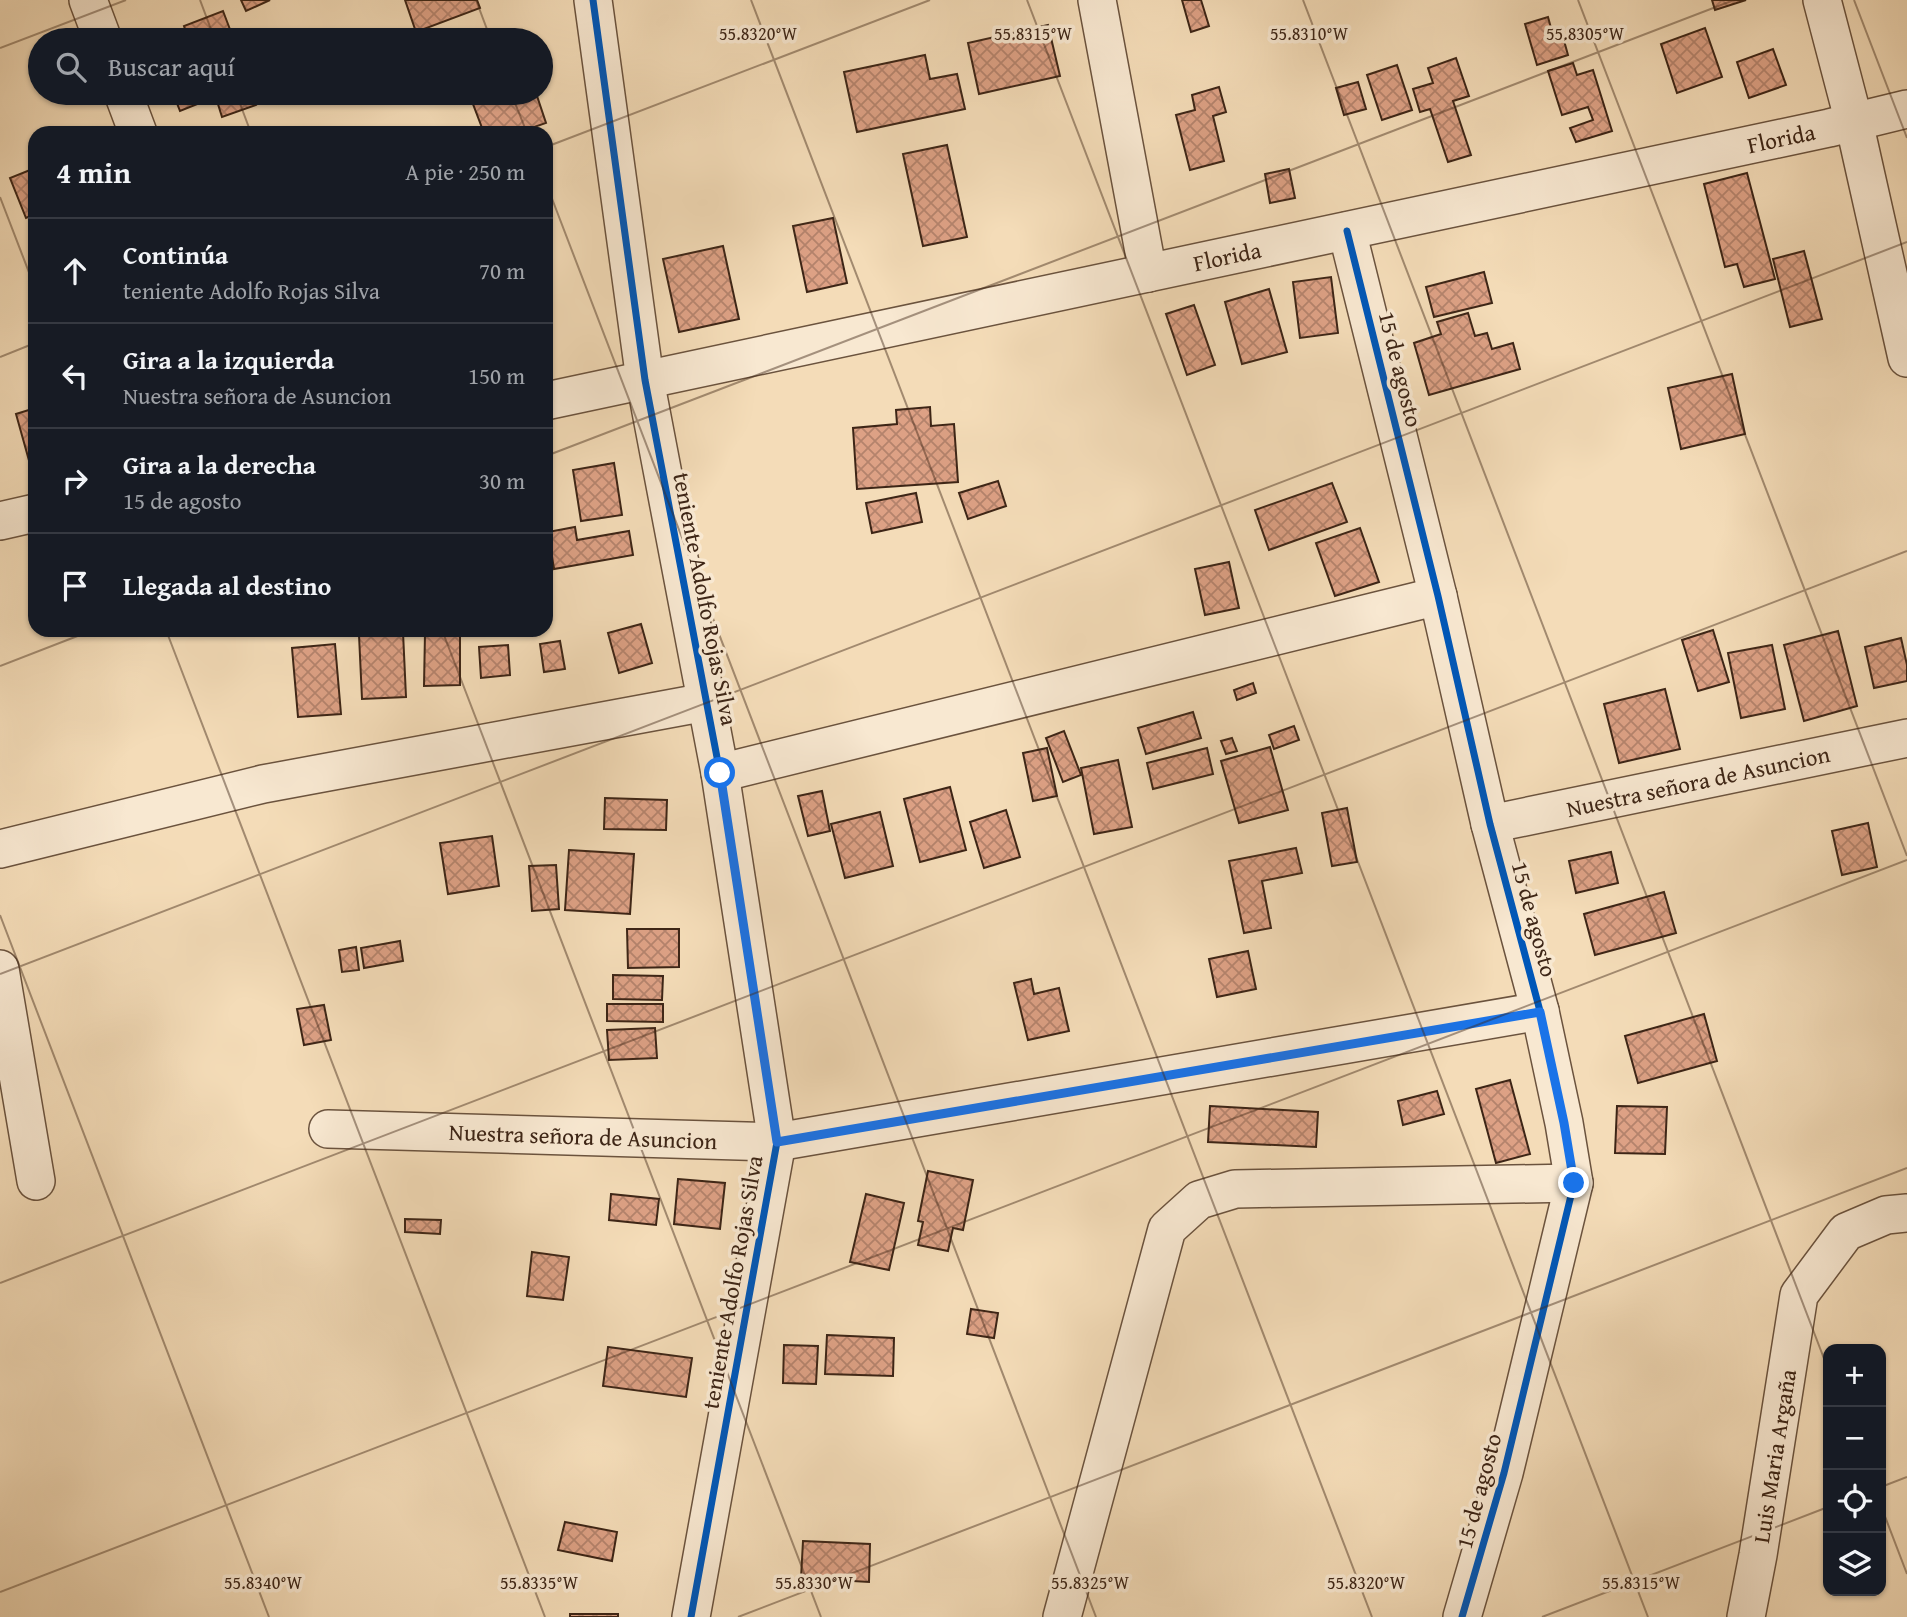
<!DOCTYPE html>
<html lang="es">
<meta charset="utf-8">
<style>
:root{--surface:#171b24;--page:#20242c;--text:#f1f3f6;--muted:#9ea1a6;--line:#363941}
body{margin:0;font-family:"Gentium Book Plus",serif;background:var(--page);color:var(--text)}
.controls{position:absolute;right:21px;bottom:21px;display:grid;overflow:hidden;border-radius:14px;box-shadow:0 2px 5px #0004}
.controls button{width:63px;height:63px;display:grid;place-items:center;padding:0;border:0;border-bottom:2px solid var(--line);background:var(--surface);color:var(--text);font:35px sans-serif}
.stop{position:absolute;width:21px;height:21px;margin:-16px;border:5px solid #1a73e8;border-radius:50%;background:#fff}
.stop.end{background:#1a73e8;border-color:#fff;box-shadow:0 2px 7px #0008}
.list{margin:0;padding:0;list-style:none}
h2{display:flex;justify-content:space-between;align-items:center;height:91px;margin:0;padding:0 28px;font-size:30px}
h2 small{font-size:23px;font-weight:400;color:var(--muted)}
.list li{display:grid;grid-template-columns:46px 1fr auto;gap:21px;align-items:center;box-sizing:border-box;height:105px;padding:0 28px;border-top:2px solid var(--line)}
.list b{display:block;font-size:26px;white-space:nowrap}
.list p{margin:0;font-size:23px;white-space:nowrap;color:var(--muted)}
.list em{font-size:23px;font-style:normal;color:var(--muted)}
.icon{flex:none;width:38px;height:38px;fill:none;stroke:currentColor;stroke-width:2;stroke-linecap:round;stroke-linejoin:round}
.map{position:relative;flex:none;width:1907px;height:1617px;overflow:hidden}
.search{position:absolute;background:var(--surface);box-shadow:0 2px 5px #0004;left:28px;top:28px;width:525px;height:77px;display:flex;align-items:center;gap:18px;box-sizing:border-box;padding:0 24px;border-radius:38px;color:var(--muted);font-size:26px}
.panel{position:absolute;background:var(--surface);box-shadow:0 2px 5px #0004;left:28px;top:126px;width:525px;height:511px;border-radius:21px}
.map>svg:first-child{display:block}
</style>
<div class="map">
<svg width="1907" height="1617" viewBox="0 0 1907 1617">
<defs>
<pattern id="building-cross-hatch" width="8" height="8" patternUnits="userSpaceOnUse" patternTransform="scale(1.75)"><rect width="8" height="8" fill="#dda185"/><path d="M0 0l8 8M0 8l8-8" fill="none" stroke="#b4836c"/></pattern>
</defs>
<rect width="100%" height="100%" fill="#f4dcb8"/>
<filter id="stains"><feTurbulence type="fractalNoise" baseFrequency=".00286" numOctaves="4"/><feColorMatrix values="0 0 0 0 .2 0 0 0 0 .09 0 0 0 0 .02 0 0 0 .5 -.17"/></filter>
<radialGradient id="worn" r=".72"><stop offset=".6" stop-color="#630" stop-opacity="0"/><stop offset="1" stop-color="#630" stop-opacity=".3"/></radialGradient>
<g fill="url(#building-cross-hatch)" stroke="#3d2516" stroke-width="2">
<polygon points="241,0 270,0 246,11"/>
<polygon points="405,0 477,0 480,8 416,32"/>
<polygon points="1182,0 1201,0 1209,26 1191,32"/>
<polygon points="1712,0 1746,0 1715,10"/>
<polygon points="223,11 234,40 189,40 184,26"/>
<polygon points="1548,17 1554,39 1563,37 1568,55 1537,65 1525,24"/>
<polygon points="1048,25 1060,76 979,94 968,43"/>
<polygon points="1705,28 1722,77 1677,93 1661,44"/>
<polygon points="1773,49 1786,85 1749,98 1737,62"/>
<polygon points="925,55 930,79 957,74 965,109 857,132 844,72"/>
<polygon points="1456,58 1469,96 1453,101 1471,155 1448,162 1430,109 1420,112 1413,89 1433,83 1428,68"/>
<polygon points="1573,63 1577,75 1593,70 1612,131 1576,142 1570,128 1593,120 1588,107 1562,115 1548,71"/>
<polygon points="1397,65 1412,110 1382,120 1367,75"/>
<polygon points="1358,82 1366,109 1344,115 1336,88"/>
<polygon points="1219,87 1226,112 1213,116 1224,161 1190,170 1176,115 1195,110 1192,95"/>
<polygon points="173,93 219,93 220,95 180,111"/>
<polygon points="241,93 252,93 256,105 222,117 217,101"/>
<polygon points="505,93 536,93 546,123 517,133 484,133 473,104"/>
<polygon points="947,145 967,237 923,246 903,154"/>
<polygon points="35,168 35,214 26,218 10,178"/>
<polygon points="1289,169 1295,198 1270,203 1265,174"/>
<polygon points="1747,173 1775,279 1744,287 1737,264 1725,267 1704,184"/>
<polygon points="833,218 847,283 807,292 793,226"/>
<polygon points="723,246 739,319 679,332 663,259"/>
<polygon points="1804,251 1822,319 1790,327 1773,259"/>
<polygon points="1484,272 1492,303 1434,317 1426,287"/>
<polygon points="1331,277 1338,333 1300,338 1293,282"/>
<polygon points="1269,289 1287,352 1242,364 1225,302"/>
<polygon points="1194,305 1215,365 1187,375 1166,314"/>
<polygon points="1468,313 1475,336 1487,333 1492,349 1513,343 1520,369 1429,395 1414,343 1441,334 1437,322"/>
<polygon points="1732,374 1745,434 1681,449 1668,388"/>
<polygon points="930,407 931,426 954,424 958,482 857,489 853,428 897,424 896,410"/>
<polygon points="35,408 35,463 30,464 16,414"/>
<polygon points="614,463 622,515 581,521 573,470"/>
<polygon points="998,481 1006,506 968,519 959,493"/>
<polygon points="1332,483 1347,522 1269,550 1255,510"/>
<polygon points="916,493 922,522 872,533 866,503"/>
<polygon points="575,527 577,540 629,531 633,555 554,569 548,532"/>
<polygon points="1360,528 1379,582 1335,596 1316,543"/>
<polygon points="1229,562 1239,608 1205,615 1195,569"/>
<polygon points="641,624 652,663 619,673 608,633"/>
<polygon points="1713,630 1729,682 1698,691 1682,640"/>
<polygon points="1838,631 1857,706 1804,721 1784,645"/>
<polygon points="403,632 406,697 362,699 359,635"/>
<polygon points="425,633 460,633 460,685 424,686"/>
<polygon points="1901,638 1907,665 1907,681 1874,688 1865,647"/>
<polygon points="560,641 565,669 544,672 540,644"/>
<polygon points="335,644 341,714 298,717 292,648"/>
<polygon points="508,645 510,675 481,678 479,647"/>
<polygon points="1772,645 1785,709 1741,718 1728,653"/>
<polygon points="1253,683 1256,693 1237,700 1234,690"/>
<polygon points="1665,689 1680,749 1619,763 1604,704"/>
<polygon points="1193,712 1201,738 1146,754 1138,728"/>
<polygon points="1294,726 1299,740 1274,749 1269,735"/>
<polygon points="1064,731 1081,775 1063,782 1046,738"/>
<polygon points="1232,738 1237,751 1226,754 1221,741"/>
<polygon points="1270,747 1288,810 1239,823 1221,761"/>
<polygon points="1047,748 1057,796 1033,801 1023,753"/>
<polygon points="1207,748 1213,774 1153,789 1147,763"/>
<polygon points="1118,760 1132,827 1094,834 1081,768"/>
<polygon points="950,787 966,850 920,862 904,799"/>
<polygon points="822,791 830,831 808,836 798,796"/>
<polygon points="605,798 667,800 666,830 604,829"/>
<polygon points="1347,808 1357,862 1332,866 1322,813"/>
<polygon points="1006,810 1020,857 984,868 970,822"/>
<polygon points="880,812 893,866 845,878 831,824"/>
<polygon points="1868,823 1877,867 1842,875 1832,831"/>
<polygon points="492,836 499,886 448,894 440,843"/>
<polygon points="1296,848 1302,873 1262,881 1271,928 1244,933 1229,861"/>
<polygon points="569,850 634,854 630,914 565,910"/>
<polygon points="1611,852 1618,883 1576,893 1569,861"/>
<polygon points="556,865 559,909 532,911 529,866"/>
<polygon points="1664,892 1676,933 1595,955 1584,914"/>
<polygon points="627,929 679,929 679,967 628,968"/>
<polygon points="400,941 403,961 364,968 361,948"/>
<polygon points="356,947 359,970 342,972 339,950"/>
<polygon points="1248,951 1256,989 1217,997 1209,959"/>
<polygon points="613,975 663,976 662,1000 613,999"/>
<polygon points="1031,979 1034,994 1059,988 1069,1031 1028,1040 1014,983"/>
<polygon points="607,1004 663,1004 663,1022 607,1021"/>
<polygon points="324,1005 331,1040 304,1045 297,1009"/>
<polygon points="1704,1014 1717,1061 1638,1083 1625,1036"/>
<polygon points="655,1028 657,1058 609,1060 607,1030"/>
<polygon points="1510,1080 1530,1154 1496,1163 1476,1089"/>
<polygon points="1437,1091 1444,1114 1403,1125 1398,1101"/>
<polygon points="1210,1106 1318,1112 1316,1147 1208,1142"/>
<polygon points="1617,1106 1667,1107 1665,1154 1615,1153"/>
<polygon points="928,1171 973,1180 963,1230 953,1228 948,1251 918,1245 923,1222 918,1221"/>
<polygon points="678,1179 725,1183 720,1229 674,1224"/>
<polygon points="611,1194 659,1199 656,1225 609,1220"/>
<polygon points="866,1194 904,1203 889,1270 850,1262"/>
<polygon points="405,1219 441,1220 440,1234 405,1232"/>
<polygon points="532,1252 569,1257 563,1300 527,1296"/>
<polygon points="971,1309 998,1313 994,1338 967,1334"/>
<polygon points="827,1335 894,1338 893,1376 825,1374"/>
<polygon points="784,1345 818,1346 816,1384 783,1383"/>
<polygon points="608,1347 692,1358 686,1397 603,1386"/>
<polygon points="565,1522 617,1532 612,1561 558,1550"/>
<polygon points="803,1541 870,1544 869,1582 801,1578"/>
<rect x="570" y="1614" width="48" height="3"/>
</g>
<g fill="none" stroke-linecap="round" stroke-linejoin="round">
<defs>
<g id="street">
<polyline points="88,0 103,40"/>
<polyline points="593,0 645,380 720,773 777,1142 691,1617"/>
<polyline points="1097,0 1148,273"/>
<polyline points="1822,0 1854,122 1907,358"/>
<polyline points="123,93 138,133"/>
<polyline points="1347,231 1438,596 1490,824 1540,1011 1564,1123 1574,1183 1504,1473 1462,1617"/>
<polyline points="546,401 1829,128 1907,109"/>
<polyline points="0,521 35,513"/>
<polyline points="720,773 1438,596"/>
<polyline points="1490,824 1907,738"/>
<polyline points="0,849 263,784 706,702"/>
<polyline points="0,969 36,1181"/>
<polyline points="328,1129 777,1142 1540,1011"/>
<polyline points="1062,1617 1167,1229 1199,1200 1235,1189 1574,1183"/>
<polyline points="1746,1617 1758,1555 1799,1295 1846,1232 1886,1215 1907,1213"/>
</g>
</defs>
<use href="#street" stroke="#6b533e" stroke-width="40"/>
<use href="#street" stroke="#f8e8d1" stroke-width="37"/>
<defs>
<g id="cycleway">
<polyline points="593,0 645,380 720,773 777,1142 691,1617"/>
<polyline points="1347,231 1438,596 1490,824 1540,1011 1564,1123 1574,1183 1504,1473 1462,1617"/>
</g>
</defs>
<use href="#cycleway" stroke="#f8e8d1" stroke-width="11"/>
<use href="#cycleway" stroke="#0057b8" stroke-width="7"/>
</g>
<g fill="none" stroke-linecap="round" stroke-linejoin="round">
<polyline stroke="#1a73e8" stroke-width="9" points="720,773 777,1142 1540,1012 1564,1123 1574,1183"/>
</g>
<path fill="none" stroke="#3d2516" stroke-width="2" stroke-opacity="0.45" d="M200,0L215,40M476,0L491,40M751,0L1372,1617M1027,0L1648,1617M1303,0L1828,1369M1578,0L1907,856M1854,0L1907,138M0,48L126,0M236,93L251,133M511,93L527,133M546,147L930,0M546,183L1096,1617M0,197L35,288M0,357L35,343M546,456L1734,0M166,630L545,1617M442,630L821,1617M0,666L93,630M0,915L269,1617M0,974L1907,242M0,1283L1907,551M1881,1487L1907,1477M1881,1506L1907,1574M0,1592L1907,860M738,1617L1907,1168M1542,1617L1828,1507"/>
<g text-anchor="middle" dominant-baseline="central" stroke-width="7" stroke-linejoin="round" paint-order="stroke">
<g font-size="23" fill="#3d2516" stroke="#f8e8d1">
<text transform="translate(1781 138) rotate(-12)">Florida</text>
<text transform="translate(1227 256) rotate(-12)">Florida</text>
<text transform="translate(1401 369) rotate(76)">15 de agosto</text>
<text transform="translate(706 599) rotate(79)">teniente Adolfo Rojas Silva</text>
<text transform="translate(1698 781) rotate(-12)">Nuestra señora de Asuncion</text>
<text transform="translate(1535 919) rotate(75)">15 de agosto</text>
<text transform="translate(583 1136) rotate(2)">Nuestra señora de Asuncion</text>
<text transform="translate(732 1282) rotate(-80)">teniente Adolfo Rojas Silva</text>
<text transform="translate(1774 1456) rotate(-81)">Luis Maria Argaña</text>
<text transform="translate(1478 1491) rotate(-75)">15 de agosto</text>
</g>
</g>
<g font-size="18" text-anchor="middle" fill="#3d2516" stroke="#f8e8d1" stroke-width="7" stroke-linejoin="round" paint-order="stroke">
<text x="758" y="40">55.8320°W</text>
<text x="1033" y="40">55.8315°W</text>
<text x="1309" y="40">55.8310°W</text>
<text x="1585" y="40">55.8305°W</text>
<text x="263" y="1589">55.8340°W</text>
<text x="539" y="1589">55.8335°W</text>
<text x="814" y="1589">55.8330°W</text>
<text x="1090" y="1589">55.8325°W</text>
<text x="1366" y="1589">55.8320°W</text>
<text x="1641" y="1589">55.8315°W</text>
</g>
<rect width="100%" height="100%" filter="url(#stains)"/>
<rect width="100%" height="100%" fill="url(#worn)"/>
</svg>
<div class="controls">
<button>+</button>
<button>−</button>
<button><svg class="icon" aria-label="locate" viewBox="0 0 24 24"><circle cx="12" cy="12" r="6"/><path d="M12 2v4M12 18v4M2 12h4M18 12h4"/></svg></button>
<button><svg class="icon" aria-label="layers" viewBox="0 0 24 24"><path d="M12 4l9 5-9 5-9-5zM3 14l9 5 9-5"/></svg></button>
</div>
<div class="stop" style="left:720px;top:773px"></div>
<div class="stop end" style="left:1574px;top:1183px"></div>
<div class="search"><svg class="icon" aria-label="search" viewBox="0 0 24 24"><circle cx="10" cy="10" r="6"/><path d="M15 15l6 6"/></svg>Buscar aquí</div>
<section class="panel">
<h2>4 min<small>A pie · 250 m</small></h2>
<ul class="list">
<li><svg class="icon" aria-label="ahead" viewBox="0 0 24 24"><path d="M12 20V5M6 11l6-6 6 6"/></svg><div><b>Continúa</b><p>teniente Adolfo Rojas Silva</p></div><em>70 m</em></li>
<li><svg class="icon" aria-label="left" viewBox="0 0 24 24"><path d="M17 20v-9H6M10 6l-5 5 5 5"/></svg><div><b>Gira a la izquierda</b><p>Nuestra señora de Asuncion</p></div><em>150 m</em></li>
<li><svg class="icon" aria-label="right" viewBox="0 0 24 24"><path d="M7 20v-9h11M14 6l5 5-5 5"/></svg><div><b>Gira a la derecha</b><p>15 de agosto</p></div><em>30 m</em></li>
<li><svg class="icon" aria-label="arrive" viewBox="0 0 24 24"><path d="M6 21V4h12l-3 4 3 4H6"/></svg><div><b>Llegada al destino</b></div></li>
</ul>
</section>
</div>
